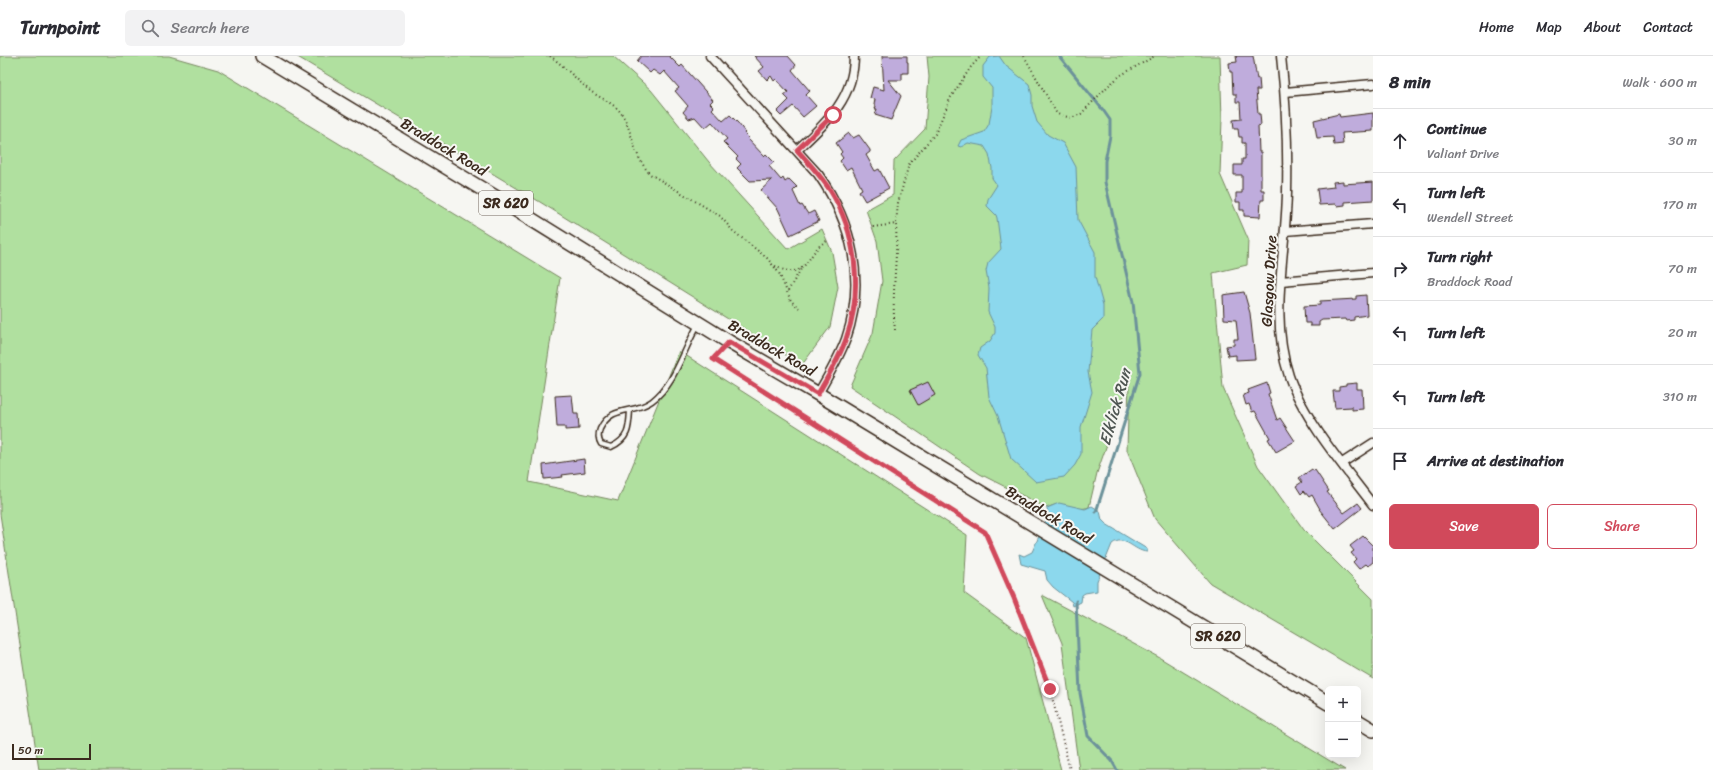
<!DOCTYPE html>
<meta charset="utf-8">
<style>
:root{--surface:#fff;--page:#f2f2f3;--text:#2b2b33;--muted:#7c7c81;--line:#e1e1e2;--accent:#d1495b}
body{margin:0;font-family:Sriracha,sans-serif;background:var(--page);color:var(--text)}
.controls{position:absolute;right:12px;bottom:12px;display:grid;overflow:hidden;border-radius:6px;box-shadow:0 4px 16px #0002}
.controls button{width:36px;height:36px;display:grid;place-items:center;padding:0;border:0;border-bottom:1px solid var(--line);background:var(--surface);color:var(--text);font:20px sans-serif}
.scale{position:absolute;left:12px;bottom:10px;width:79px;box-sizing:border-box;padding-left:4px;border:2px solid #3b2a1e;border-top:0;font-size:11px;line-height:14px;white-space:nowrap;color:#3b2a1e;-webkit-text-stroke:3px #f6f6f2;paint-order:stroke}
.stop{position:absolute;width:12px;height:12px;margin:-9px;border:3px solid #d1495b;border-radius:50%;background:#fff}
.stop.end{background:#d1495b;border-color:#fff;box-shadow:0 1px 4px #0008}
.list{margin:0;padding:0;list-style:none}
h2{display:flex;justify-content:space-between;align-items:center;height:52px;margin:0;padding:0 16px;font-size:17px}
h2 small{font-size:13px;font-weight:400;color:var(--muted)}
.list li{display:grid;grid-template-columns:26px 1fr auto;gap:12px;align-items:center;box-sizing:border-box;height:64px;padding:0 16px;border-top:1px solid var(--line)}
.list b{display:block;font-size:15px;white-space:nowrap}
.list p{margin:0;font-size:13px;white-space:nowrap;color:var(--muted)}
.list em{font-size:13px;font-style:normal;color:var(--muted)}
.actions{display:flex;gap:8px;padding:12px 16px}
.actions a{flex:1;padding:9px 0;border:1px solid var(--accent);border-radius:6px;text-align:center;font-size:14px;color:var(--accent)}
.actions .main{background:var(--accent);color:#fff}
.icon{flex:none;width:22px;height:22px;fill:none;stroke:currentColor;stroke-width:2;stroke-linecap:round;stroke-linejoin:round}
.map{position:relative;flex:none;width:1373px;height:714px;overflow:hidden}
header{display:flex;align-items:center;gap:24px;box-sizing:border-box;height:56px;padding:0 20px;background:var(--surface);border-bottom:1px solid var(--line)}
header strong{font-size:19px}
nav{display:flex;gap:22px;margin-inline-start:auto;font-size:14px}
.search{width:280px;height:36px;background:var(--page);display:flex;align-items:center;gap:10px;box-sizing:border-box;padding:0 14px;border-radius:6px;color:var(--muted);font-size:15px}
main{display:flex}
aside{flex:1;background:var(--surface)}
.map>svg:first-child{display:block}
</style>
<header>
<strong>Turnpoint</strong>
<div class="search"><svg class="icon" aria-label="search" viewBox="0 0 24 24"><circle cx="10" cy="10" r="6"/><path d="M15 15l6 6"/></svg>Search here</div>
<nav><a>Home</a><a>Map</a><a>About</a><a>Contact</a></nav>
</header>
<main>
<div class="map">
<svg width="1373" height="714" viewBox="0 0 1373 714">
<rect width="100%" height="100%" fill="#f6f6f2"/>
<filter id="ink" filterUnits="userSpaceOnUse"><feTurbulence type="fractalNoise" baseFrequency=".025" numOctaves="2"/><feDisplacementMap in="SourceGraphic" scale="8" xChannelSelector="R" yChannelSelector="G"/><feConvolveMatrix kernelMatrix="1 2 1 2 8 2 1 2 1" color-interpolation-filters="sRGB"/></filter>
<g filter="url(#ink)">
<g fill="#b0e09f" stroke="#76855e">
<polygon points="0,0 169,0 218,14 560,222 529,426 618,445 679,295 967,479 964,537 1026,582 1061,714 39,714 0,458"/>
<polygon points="296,0 613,0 651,34 709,106 788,193 822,173 832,196 838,231 830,271 802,309 540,146"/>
<path d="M927,0H1220L1222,63L1220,118L1248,183L1247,209L1213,217L1223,332L1258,410L1304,474L1373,543V623L1210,527L1155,463L1127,394L1129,325L1097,417L1089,451C1075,457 1065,442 1047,452L980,418L850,330L873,277L882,225L877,185L866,154L893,139L894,105L925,73L929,21Z"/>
<polygon points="1042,539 1160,602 1345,714 1079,714 1062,587"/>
</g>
<g fill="#8cd8ed" stroke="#6c929a">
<polygon points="999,0 1006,10 1029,28 1032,39 1032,50 1037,66 1048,79 1063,87 1076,111 1078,164 1095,196 1095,221 1103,249 1103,263 1092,274 1088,316 1092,336 1081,371 1081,398 1075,409 1064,421 1036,426 1011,403 998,360 989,341 986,312 978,299 980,292 990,285 995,277 995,271 988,256 989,232 986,215 988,207 1001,193 997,162 996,159 987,150 988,143 997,129 992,122 992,112 989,98 984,90 968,87 961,91 958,90 961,84 984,76 989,68 992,51 992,32 983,21 983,10 990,1"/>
<path d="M1059,447L1085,453L1092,450L1100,455L1102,464L1106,468L1147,493V496C1133,495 1125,478 1112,488L1097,525V535L1085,537L1082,539L1081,546L1073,550L1072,546L1053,531L1047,524L1045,515L1021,508L1019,498L1024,500L1032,496L1047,462V452Z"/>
</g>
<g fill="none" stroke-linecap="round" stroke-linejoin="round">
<g stroke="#6c929a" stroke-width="3">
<polyline points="1059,0 1103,54 1110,64 1110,80 1105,105 1105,126 1133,246 1140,317 1096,456"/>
<polyline points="1076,545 1080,637 1088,680 1112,705 1117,714"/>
</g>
</g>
<g fill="#bfacdc" stroke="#3b2a1e">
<polygon points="641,0 669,0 680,11 682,9 713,44 710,47 714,51 712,53 723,65 730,59 738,67 745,76 744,77 749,82 748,83 764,100 766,98 774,106 769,110 781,124 783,122 785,126 789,123 797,131 793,135 800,150 802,149 808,158 814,155 819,165 790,179 778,153 761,134 772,124 750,125 737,112 741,108 736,103 738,101 723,86 727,83 712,66 705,72 695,61 689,63 683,56 688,50 675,35 679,32 664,15 660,19 653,14 650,17 637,5"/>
<polygon points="754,0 788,0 796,9 792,14 810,35 806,39 816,50 803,61 793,50 781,60 777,56 789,44 784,39 788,36 776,23 774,25 771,20 767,24 759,15 764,11"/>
<polygon points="882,0 907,0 907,6 908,6 908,17 902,17 902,24 888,24 901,40 891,64 875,59 877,53 875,53 876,50 874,49 875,43 870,42 873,31 884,34"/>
<polygon points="1236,0 1253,0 1257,23 1259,22 1260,34 1256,34 1258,58 1260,58 1261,69 1258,70 1259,96 1261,96 1261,134 1264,134 1264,144 1261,144 1260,161 1244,160 1244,154 1240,154 1240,146 1236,146 1236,137 1242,137 1242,119 1234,119 1234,109 1242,109 1242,103 1245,103 1245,87 1242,87 1242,81 1239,81 1238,73 1234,73 1233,64 1241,63 1240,46 1236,46 1236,38 1233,38 1232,16 1230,16 1229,7 1237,6"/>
<polygon points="1373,57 1373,75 1342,77 1343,88 1334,89 1333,81 1317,82 1314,64 1339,58 1340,61"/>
<polygon points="849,77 853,82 859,79 870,94 870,96 866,99 875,115 879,113 889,132 865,145 859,135 862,133 851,111 846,114 840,105 843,102 840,98 842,96 836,87"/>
<polygon points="1343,125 1343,128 1373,126 1373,144 1345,146 1345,149 1337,150 1336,148 1319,149 1317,133 1334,131 1333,126"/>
<polygon points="1244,236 1250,257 1255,303 1236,304 1236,299 1228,300 1226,290 1234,289 1234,283 1238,283 1236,264 1224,263 1223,239"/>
<polygon points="1366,239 1367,259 1354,261 1354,264 1346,265 1345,263 1322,264 1319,266 1319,270 1310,270 1310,267 1305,267 1304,250 1320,249 1320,245 1356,243 1356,240"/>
<polygon points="928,326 935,339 918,349 910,334"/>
<polygon points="1267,327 1270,337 1268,338 1277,364 1280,362 1295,385 1276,396 1268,383 1270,382 1255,355 1252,356 1249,348 1246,349 1243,339 1249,337 1248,334"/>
<polygon points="1357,327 1357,333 1362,333 1363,353 1352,354 1352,351 1335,352 1333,335 1339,335 1339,331 1346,330 1346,328"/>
<polygon points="572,339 574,358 578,358 579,373 565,374 565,371 557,371 555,340"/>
<polygon points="584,403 585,416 562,419 563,421 544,423 543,409"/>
<polygon points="1312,413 1313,415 1315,414 1329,435 1327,436 1344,457 1358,447 1362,452 1335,473 1319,453 1320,453 1312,439 1309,441 1304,435 1301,438 1296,430 1302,426 1299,422"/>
<polygon points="1363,480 1373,490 1373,506 1368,510 1366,508 1359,513 1353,506 1356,503 1351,497 1354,495 1350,490"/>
</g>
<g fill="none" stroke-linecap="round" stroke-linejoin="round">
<defs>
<path id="lane" d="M630,354C629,372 629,383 611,391L601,388C598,383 598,378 600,373C612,348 633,359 652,345C676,327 683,294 698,269"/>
<g id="street">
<path d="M710,0L818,118C853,168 866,225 846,283C839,302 828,320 818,338"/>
<path d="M1281,0C1286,45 1288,91 1287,136C1286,198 1269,260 1289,320C1304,364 1345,412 1373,449"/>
<polyline points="1285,36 1373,28"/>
<path d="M797,94C826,67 854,43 854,0"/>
<polyline points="1285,175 1373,168"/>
<polyline points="1281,225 1373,217"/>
<polyline points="1342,407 1373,387"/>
</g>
<g id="primary">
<polyline points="262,0 497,142 729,286 818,338 1328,647"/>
<polyline points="1358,665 1373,674"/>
</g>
</defs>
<use href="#lane" stroke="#3b2a1e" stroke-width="7"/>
<use href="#street" stroke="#3b2a1e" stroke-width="11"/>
<use href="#primary" stroke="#3b2a1e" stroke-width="16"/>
<g stroke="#3b2a1e" stroke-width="2" stroke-dasharray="1 3" stroke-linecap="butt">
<path d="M550,0C564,10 576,23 589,34C599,42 617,48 623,60C634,80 633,99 650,118L720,160L733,175L767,202L779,217L791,245L799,252"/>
<polyline points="1024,0 1057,58 1071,62 1081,58 1108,30 1121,19 1155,0"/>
<polyline points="873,171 896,168 898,147 909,108 935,78 951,41 971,11 981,0"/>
<path d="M775,210C809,228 806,194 827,185"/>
<polyline points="788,235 801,213"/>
<path d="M895,274C891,238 898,203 896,168"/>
<polyline points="721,294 713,303 985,476 1014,542 1050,633 1070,714"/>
</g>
<use href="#lane" stroke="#f6f6f2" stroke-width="4"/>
<use href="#street" stroke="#f6f6f2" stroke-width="8"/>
<use href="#primary" stroke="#f6f6f2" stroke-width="13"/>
</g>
</g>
<g fill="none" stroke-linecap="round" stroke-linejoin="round" filter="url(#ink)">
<path stroke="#d1495b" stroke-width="5" d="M833,59L797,94C809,107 820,119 830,134C857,177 863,236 846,283C839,303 828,320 818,338L729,286L713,303L985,476L1014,542L1050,633"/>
</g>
<g text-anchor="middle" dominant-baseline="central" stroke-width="4" stroke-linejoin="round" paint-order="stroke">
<g fill="#f6f6f2" stroke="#73675e" stroke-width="1">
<rect x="479" y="135" width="54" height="24" rx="3"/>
<rect x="1191" y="568" width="54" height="24" rx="3"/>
</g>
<g font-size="14" font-weight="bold" fill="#3b2a1e">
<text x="506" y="147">SR 620</text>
<text x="1218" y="580">SR 620</text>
</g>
<g font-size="15" fill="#3b2a1e" stroke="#f6f6f2">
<text transform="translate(444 91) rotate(31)">Braddock Road</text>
<text transform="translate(1269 225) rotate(-87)">Glasgow Drive</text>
<text transform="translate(772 292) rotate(30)">Braddock Road</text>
<text transform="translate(1049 459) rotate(31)">Braddock Road</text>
</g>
<g font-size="16" font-style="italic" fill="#4f5652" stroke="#f6f6f2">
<text transform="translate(1115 351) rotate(-74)">Elklick Run</text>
</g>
</g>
</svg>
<div class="controls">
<button>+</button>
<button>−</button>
</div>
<div class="scale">50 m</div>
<div class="stop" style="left:833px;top:59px"></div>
<div class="stop end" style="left:1050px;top:633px"></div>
</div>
<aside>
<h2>8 min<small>Walk · 600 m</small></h2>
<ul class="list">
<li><svg class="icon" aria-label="ahead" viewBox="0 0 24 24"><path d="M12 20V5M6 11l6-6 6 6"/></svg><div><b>Continue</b><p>Valiant Drive</p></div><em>30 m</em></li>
<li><svg class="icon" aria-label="left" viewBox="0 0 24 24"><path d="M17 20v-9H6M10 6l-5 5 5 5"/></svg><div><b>Turn left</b><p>Wendell Street</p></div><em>170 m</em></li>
<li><svg class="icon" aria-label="right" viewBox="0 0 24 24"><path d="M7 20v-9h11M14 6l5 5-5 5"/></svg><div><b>Turn right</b><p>Braddock Road</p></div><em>70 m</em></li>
<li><svg class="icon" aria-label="left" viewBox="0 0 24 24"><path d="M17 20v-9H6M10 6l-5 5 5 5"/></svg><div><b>Turn left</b></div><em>20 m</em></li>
<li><svg class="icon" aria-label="left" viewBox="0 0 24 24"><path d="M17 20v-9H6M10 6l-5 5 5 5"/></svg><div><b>Turn left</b></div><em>310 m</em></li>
<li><svg class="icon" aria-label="arrive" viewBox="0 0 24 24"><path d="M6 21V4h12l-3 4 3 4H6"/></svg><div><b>Arrive at destination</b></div></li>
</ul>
<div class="actions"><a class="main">Save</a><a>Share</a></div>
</aside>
</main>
